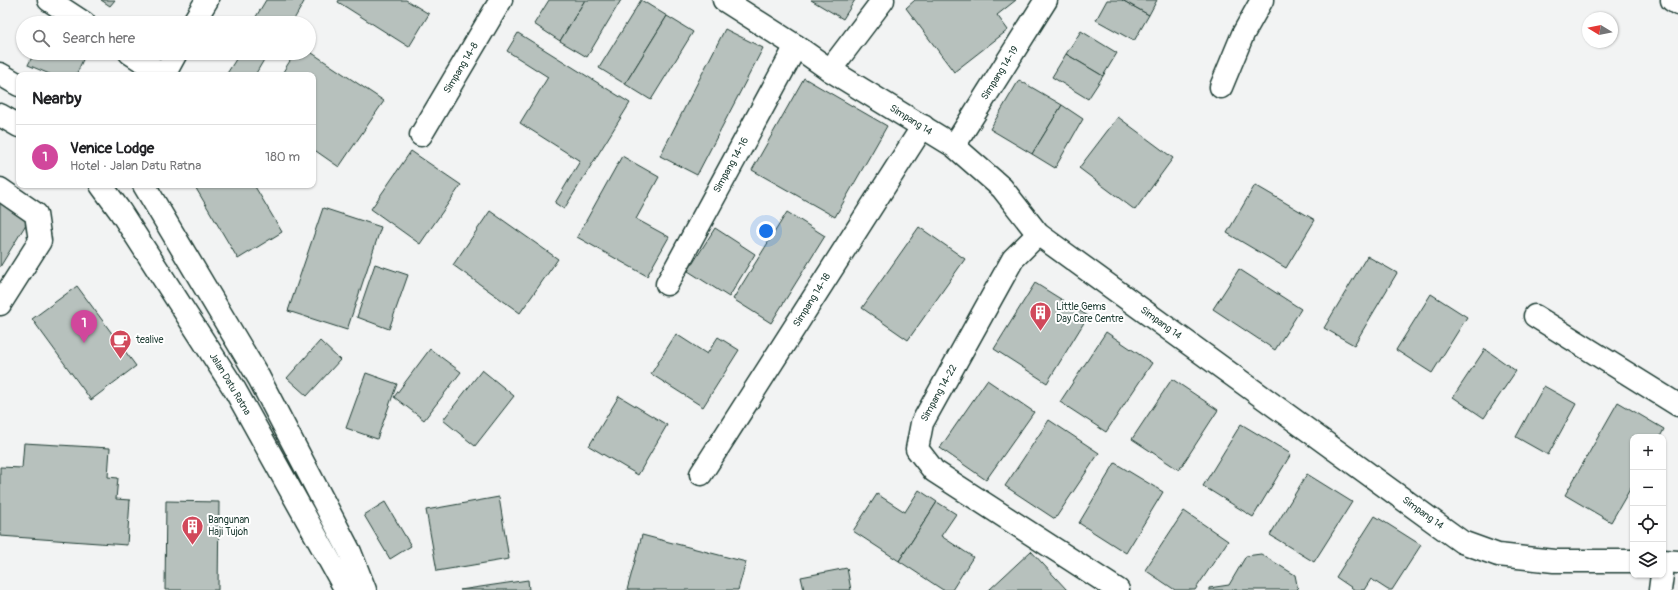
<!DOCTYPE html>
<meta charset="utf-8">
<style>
:root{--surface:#fff;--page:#f6f6f6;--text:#202124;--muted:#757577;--line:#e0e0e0;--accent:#d1495b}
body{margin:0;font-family:Pangolin,sans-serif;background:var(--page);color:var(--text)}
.controls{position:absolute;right:12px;bottom:12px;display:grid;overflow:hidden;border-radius:8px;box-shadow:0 1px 3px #0004}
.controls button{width:36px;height:36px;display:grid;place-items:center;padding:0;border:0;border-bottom:1px solid var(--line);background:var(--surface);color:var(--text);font:20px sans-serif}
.compass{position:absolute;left:1582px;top:12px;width:36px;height:36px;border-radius:50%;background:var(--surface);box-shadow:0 1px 3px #0004;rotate:280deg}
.you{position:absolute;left:766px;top:231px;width:14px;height:14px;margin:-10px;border:3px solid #fff;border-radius:50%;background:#1a73e8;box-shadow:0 0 0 6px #1a73e833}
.badge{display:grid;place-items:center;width:26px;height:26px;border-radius:50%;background:var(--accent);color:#fff;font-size:13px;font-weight:700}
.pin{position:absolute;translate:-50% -33px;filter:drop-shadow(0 1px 2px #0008)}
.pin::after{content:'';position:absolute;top:21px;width:14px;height:12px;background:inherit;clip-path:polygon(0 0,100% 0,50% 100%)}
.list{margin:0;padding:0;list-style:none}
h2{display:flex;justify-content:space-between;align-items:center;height:52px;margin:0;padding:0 16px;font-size:17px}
h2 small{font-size:13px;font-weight:400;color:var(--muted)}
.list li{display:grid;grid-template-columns:26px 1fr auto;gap:12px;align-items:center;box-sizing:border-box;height:64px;padding:0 16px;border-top:1px solid var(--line)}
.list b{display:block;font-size:15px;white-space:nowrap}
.list p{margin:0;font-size:13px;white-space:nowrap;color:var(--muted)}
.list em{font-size:13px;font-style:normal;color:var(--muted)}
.icon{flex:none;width:22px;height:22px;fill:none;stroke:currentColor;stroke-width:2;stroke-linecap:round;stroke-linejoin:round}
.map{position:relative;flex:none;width:1678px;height:590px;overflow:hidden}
.search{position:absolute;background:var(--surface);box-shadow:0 1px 3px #0004;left:16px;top:16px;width:300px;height:44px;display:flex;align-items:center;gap:10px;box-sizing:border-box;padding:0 14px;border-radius:22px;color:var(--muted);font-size:15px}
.panel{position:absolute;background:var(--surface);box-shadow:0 1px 3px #0004;left:16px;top:72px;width:300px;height:116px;border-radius:8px}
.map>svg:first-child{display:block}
</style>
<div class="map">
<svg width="1678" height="590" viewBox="0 0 1678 590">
<rect width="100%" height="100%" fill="#f2f3f3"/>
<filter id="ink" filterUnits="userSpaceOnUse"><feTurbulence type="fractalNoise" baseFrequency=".025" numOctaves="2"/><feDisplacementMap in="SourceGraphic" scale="8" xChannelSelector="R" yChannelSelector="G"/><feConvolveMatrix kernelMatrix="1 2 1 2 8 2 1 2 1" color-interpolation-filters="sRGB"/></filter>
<g filter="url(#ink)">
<g fill="#b7c1bd" stroke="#1f3d34">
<polygon points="101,0 115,0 110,6"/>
<polygon points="266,0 305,0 292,23 258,23 254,20"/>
<polygon points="339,0 406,0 429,14 409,47 338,2"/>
<polygon points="549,0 585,0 560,41 534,24"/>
<polygon points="585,0 621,0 587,57 560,41"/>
<polygon points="641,0 667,16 625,84 599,68"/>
<polygon points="811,0 855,0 843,19"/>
<polygon points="915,0 1016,0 997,15 1008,30 954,72 906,8"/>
<polygon points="1107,0 1122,0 1149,15 1134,41 1096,20"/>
<polygon points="1122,0 1157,0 1149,15"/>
<polygon points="50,16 65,23 47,23"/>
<polygon points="667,16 693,32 651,100 625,84"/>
<polygon points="725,29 763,48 697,175 660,156"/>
<polygon points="1081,31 1117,53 1103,76 1066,54"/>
<polygon points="518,33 630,103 564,209 555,203 580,161 520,123 548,77 507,51"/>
<polygon points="309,51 384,101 339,167 313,149 313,75 281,75 295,53 309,53"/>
<polygon points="34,53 86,53 76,75 52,75 28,65"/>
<polygon points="240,53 268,53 255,75 226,75"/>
<polygon points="1066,54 1103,76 1088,99 1052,77"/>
<polygon points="804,78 887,126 835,217 752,170"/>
<polygon points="1019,80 1062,105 1032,154 990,129"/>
<polygon points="1062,105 1083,119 1055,168 1032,154"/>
<polygon points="1118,117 1173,158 1135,210 1079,168"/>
<polygon points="411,151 461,185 420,244 371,209"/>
<polygon points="622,156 659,177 636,219 669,237 647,276 577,237"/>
<polygon points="194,185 254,185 282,232 238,259"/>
<polygon points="1255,185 1315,220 1286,268 1227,233"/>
<polygon points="0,197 31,216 0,267"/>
<polygon points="323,208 381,227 347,330 288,311"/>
<polygon points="490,211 558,259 520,313 453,265"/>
<polygon points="787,212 825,236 771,323 733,299"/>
<polygon points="919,227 965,259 908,340 862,308"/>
<polygon points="715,228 755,254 729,297 688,271"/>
<polygon points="1367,256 1397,273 1354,345 1324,328"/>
<polygon points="375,264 408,275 389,329 357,317"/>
<polygon points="1239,269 1301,309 1275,350 1213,309"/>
<polygon points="1035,283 1088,316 1047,383 994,349"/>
<polygon points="77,286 136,366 91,400 32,319"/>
<polygon points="1431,294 1467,317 1432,373 1396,350"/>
<polygon points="1106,332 1152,363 1106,432 1060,402"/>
<polygon points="676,334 707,354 718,337 739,350 703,407 651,374"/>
<polygon points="320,341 340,360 307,396 287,378"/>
<polygon points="430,349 461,372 424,420 394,397"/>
<polygon points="1485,349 1516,371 1484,418 1453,397"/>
<polygon points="482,370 514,396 475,446 443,420"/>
<polygon points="366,373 397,384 377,439 346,428"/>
<polygon points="1172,379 1218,410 1179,470 1132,439"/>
<polygon points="987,380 1034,412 986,480 940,448"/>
<polygon points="1544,386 1576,404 1548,455 1516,437"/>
<polygon points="619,396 667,425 638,475 589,446"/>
<polygon points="1618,402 1664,429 1660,437 1633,437 1633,484 1611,522 1565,495"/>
<polygon points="1049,420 1099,453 1055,519 1005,486"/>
<polygon points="1241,424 1291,454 1253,517 1203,486"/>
<polygon points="24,443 110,448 108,477 118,478 116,499 130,500 127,545 0,536 0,467 22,468"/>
<polygon points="1115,463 1163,492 1126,553 1079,523"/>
<polygon points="1307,474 1352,502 1314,562 1270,535"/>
<polygon points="919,490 937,502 899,561 853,531 877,494 905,512"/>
<polygon points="499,497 509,559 437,571 426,510"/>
<polygon points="166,501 219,502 218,590 165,590"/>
<polygon points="385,502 411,546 390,559 364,515"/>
<polygon points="937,502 956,514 941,536 973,557 952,590 943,590 899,561"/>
<polygon points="1184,511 1228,541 1195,590 1175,590 1145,570"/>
<polygon points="1375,516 1421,545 1392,590 1388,590 1371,579 1364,590 1355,590 1336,577"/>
<polygon points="642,535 746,562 738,590 627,590"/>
<polygon points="1031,551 1067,590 989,590"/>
<polygon points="1261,554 1295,575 1298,590 1209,590 1209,588 1229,585 1246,556"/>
<polygon points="847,568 851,590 804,590 801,577"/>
<polygon points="528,580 529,590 460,590"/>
</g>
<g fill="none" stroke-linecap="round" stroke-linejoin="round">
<defs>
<g id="minor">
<polyline points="49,0 84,23"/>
<polyline points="724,0 796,46 830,70 954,146 1002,188 1038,234 1462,542 1498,555 1554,561 1633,561"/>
<polyline points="1672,0 1678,4"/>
<polyline points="193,23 207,0"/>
<polyline points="130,53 164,75"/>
<polyline points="830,70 883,0"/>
<polyline points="164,75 176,53"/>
<polyline points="1221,87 1243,34 1262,0"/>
<polyline points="421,135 501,0"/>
<polyline points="954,146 1046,0"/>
<polyline points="0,189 36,214 40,241 0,304"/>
<polyline points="1038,234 1013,259 922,423 917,449 934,471 1118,590"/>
<polyline points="667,284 796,46"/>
<polyline points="1535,316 1678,405"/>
<polyline points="701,474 923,126"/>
<polyline points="1663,561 1678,562"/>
<polyline points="1660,590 1662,575"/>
</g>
<g id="major">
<polyline points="0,74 19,85"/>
<polyline points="0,115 19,126"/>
<polyline points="101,185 120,211 235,390 346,590"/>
<polyline points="144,185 259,378 350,552 365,590"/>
</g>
</defs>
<use href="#minor" stroke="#1f3d34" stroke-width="25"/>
<use href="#major" stroke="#1f3d34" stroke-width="25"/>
<use href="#minor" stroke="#fff" stroke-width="22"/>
<use href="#major" stroke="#fff" stroke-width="22"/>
</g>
</g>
<defs>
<symbol id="building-pin" viewBox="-11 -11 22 30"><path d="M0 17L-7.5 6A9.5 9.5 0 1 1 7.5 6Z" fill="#d1495b" stroke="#fff"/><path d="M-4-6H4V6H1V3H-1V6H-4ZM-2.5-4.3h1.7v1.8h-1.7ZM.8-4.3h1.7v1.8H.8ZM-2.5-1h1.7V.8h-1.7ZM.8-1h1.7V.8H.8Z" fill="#fff"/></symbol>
<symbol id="cafe-pin" viewBox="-11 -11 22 30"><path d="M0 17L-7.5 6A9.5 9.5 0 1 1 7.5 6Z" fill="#d1495b" stroke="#fff"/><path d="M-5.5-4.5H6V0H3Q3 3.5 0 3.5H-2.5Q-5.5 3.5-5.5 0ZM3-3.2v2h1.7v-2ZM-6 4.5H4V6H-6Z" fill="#fff"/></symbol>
</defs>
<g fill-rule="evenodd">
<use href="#building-pin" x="1028" y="300" width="25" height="34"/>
<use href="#cafe-pin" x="108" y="328" width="25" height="34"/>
<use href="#building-pin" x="180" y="514" width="25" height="34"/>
</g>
<g text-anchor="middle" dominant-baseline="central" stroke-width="4" stroke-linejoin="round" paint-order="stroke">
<g font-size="10" fill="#1f3d34" stroke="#fff">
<text transform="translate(461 68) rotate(-59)">Simpang 14-8</text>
<text transform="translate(1000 73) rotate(-58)">Simpang 14-19</text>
<text transform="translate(911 120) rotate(32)">Simpang 14</text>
<text transform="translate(731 165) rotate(-61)">Simpang 14-16</text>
<text transform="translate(812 300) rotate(-58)">Simpang 14-18</text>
<text transform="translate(1161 323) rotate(36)">Simpang 14</text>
<text transform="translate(230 384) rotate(59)">Jalan Datu Ratna</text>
<text transform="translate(939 393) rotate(-61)">Simpang 14-22</text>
<text transform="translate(1423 513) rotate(36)">Simpang 14</text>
</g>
<g font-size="10" fill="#1f3d34" stroke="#fff" text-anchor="start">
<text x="1056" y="307">Little Gems<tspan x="1056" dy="12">Day Care Centre</tspan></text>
<text x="136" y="340">tealive</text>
<text x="208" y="520">Bangunan<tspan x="208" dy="12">Haji Tujoh</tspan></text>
</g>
</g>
</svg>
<div class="controls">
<button>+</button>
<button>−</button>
<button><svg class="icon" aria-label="locate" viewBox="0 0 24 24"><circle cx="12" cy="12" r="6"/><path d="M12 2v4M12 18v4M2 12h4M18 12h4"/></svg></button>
<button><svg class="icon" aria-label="layers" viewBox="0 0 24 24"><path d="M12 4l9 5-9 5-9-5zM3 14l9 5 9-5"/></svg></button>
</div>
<svg class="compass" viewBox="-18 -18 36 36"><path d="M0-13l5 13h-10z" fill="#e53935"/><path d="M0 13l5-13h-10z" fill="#757577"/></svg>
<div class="you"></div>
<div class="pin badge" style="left:84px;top:343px;background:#d1479c">1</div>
<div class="search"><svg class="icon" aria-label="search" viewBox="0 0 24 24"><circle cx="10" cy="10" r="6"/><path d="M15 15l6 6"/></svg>Search here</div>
<section class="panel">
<h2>Nearby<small></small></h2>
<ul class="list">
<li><span class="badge" style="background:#d1479c">1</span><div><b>Venice Lodge</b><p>Hotel · Jalan Datu Ratna</p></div><em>180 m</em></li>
</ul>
</section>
</div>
